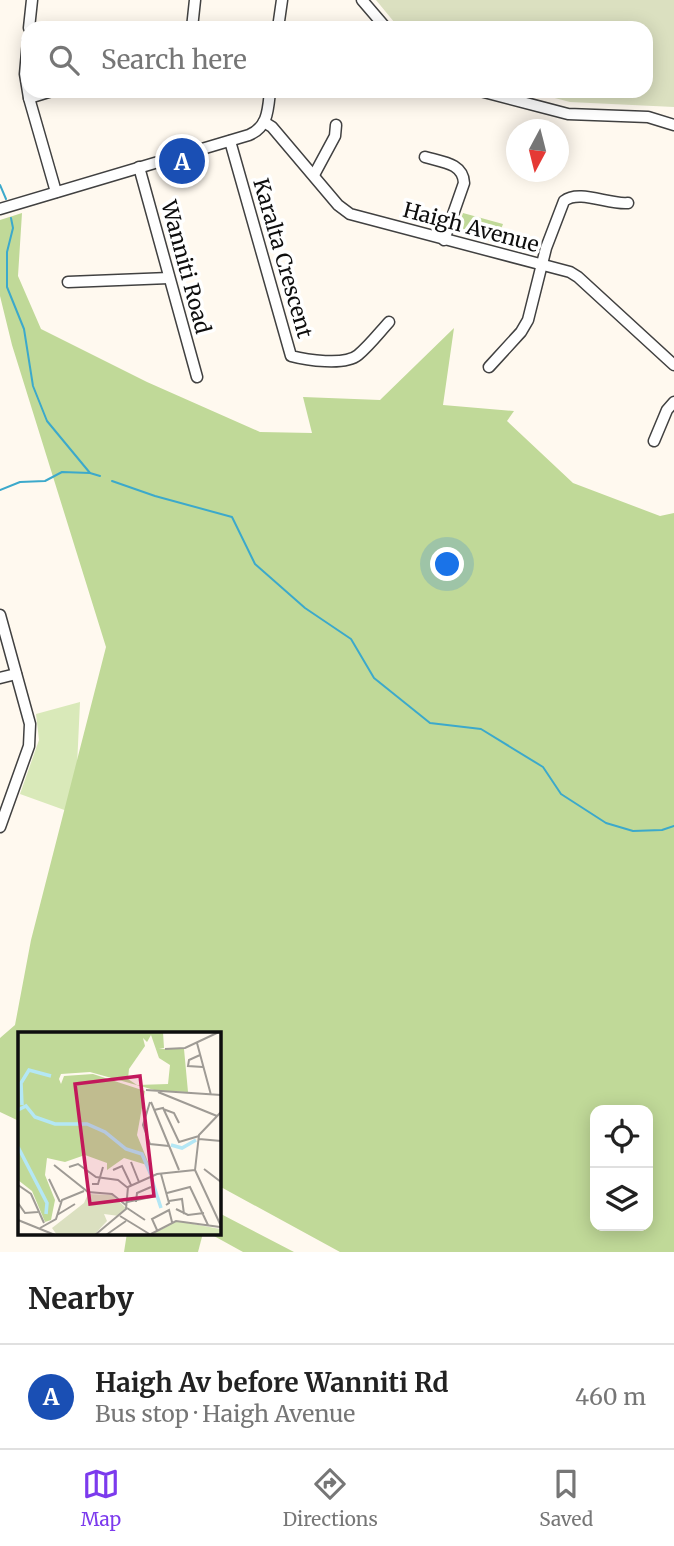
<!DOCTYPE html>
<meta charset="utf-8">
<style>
:root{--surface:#fff;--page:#f2f2f2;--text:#222;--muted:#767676;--line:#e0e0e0;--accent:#7c3aed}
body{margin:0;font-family:Merriweather,serif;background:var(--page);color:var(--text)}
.controls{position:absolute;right:21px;bottom:21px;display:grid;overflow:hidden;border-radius:14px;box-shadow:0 4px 18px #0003}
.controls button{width:63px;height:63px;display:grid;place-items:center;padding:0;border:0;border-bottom:2px solid var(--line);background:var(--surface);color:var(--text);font:35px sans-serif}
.compass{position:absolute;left:506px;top:119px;width:63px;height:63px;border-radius:50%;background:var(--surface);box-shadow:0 4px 18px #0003;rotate:187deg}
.you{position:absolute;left:448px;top:565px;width:24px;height:24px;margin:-18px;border:5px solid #fff;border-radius:50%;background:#1a73e8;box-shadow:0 0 0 10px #1a73e833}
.badge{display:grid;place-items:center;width:46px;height:46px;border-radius:50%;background:var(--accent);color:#fff;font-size:23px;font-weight:700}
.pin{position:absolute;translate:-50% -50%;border:4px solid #fff;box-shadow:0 2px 7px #0006}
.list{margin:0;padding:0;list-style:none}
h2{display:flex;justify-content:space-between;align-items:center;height:91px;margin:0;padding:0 28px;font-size:30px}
h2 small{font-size:23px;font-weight:400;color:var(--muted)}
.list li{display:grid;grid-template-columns:46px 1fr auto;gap:21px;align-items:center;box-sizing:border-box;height:105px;padding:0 28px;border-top:2px solid var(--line)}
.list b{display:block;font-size:26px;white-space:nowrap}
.list p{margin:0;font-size:23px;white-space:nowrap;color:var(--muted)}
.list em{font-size:23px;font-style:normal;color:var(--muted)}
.icon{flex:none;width:38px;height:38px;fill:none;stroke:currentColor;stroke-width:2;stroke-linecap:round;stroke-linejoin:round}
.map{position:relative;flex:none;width:674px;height:1252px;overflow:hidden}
.search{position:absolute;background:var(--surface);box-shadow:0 4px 18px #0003;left:21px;right:21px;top:21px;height:77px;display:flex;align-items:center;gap:18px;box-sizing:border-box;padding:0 24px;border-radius:21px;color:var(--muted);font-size:26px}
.sheet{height:196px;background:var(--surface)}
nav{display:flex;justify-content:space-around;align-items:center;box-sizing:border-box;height:98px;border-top:2px solid var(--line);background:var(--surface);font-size:19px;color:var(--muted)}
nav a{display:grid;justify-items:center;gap:4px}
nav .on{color:var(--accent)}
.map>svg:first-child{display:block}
</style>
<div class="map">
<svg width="674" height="1252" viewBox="0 0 674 1252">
<rect width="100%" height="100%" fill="#fff9ef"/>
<polygon fill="#d9e9b9" points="80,702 77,766 81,816 20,794 39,740 36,714"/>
<g fill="#c0d998" fill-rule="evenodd">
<path d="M22,213L18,276L41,329L147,382L260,432L312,433L303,397L380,400L454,328L443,405L514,411L507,421L573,483L660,516L674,513V1252H340L219,1186V1033H19V1121L0,1112V1038L15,1025L31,940L106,647L12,345L0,296V220ZM648,1110V1226H595V1110Z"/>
<polygon points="463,213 503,224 496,242 460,233 458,228"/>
<polygon points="219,1213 294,1252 243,1252 214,1236 215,1233 219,1233"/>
<polygon points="127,1233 203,1233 198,1252 124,1252"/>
</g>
<polygon fill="#dbe0c0" points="376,0 674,0 674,107 570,102 528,91 646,91 646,28 399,28"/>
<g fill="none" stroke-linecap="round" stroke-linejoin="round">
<g stroke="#3ca9cb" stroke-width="2">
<polyline points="0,185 6,199"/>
<polyline points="11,218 13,228 7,252 7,287 24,329 33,386 47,421 90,473 100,476"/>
<polyline points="112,481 155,496 232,517 255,564 305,608 351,639 374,678 430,723 481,729 543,767 561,794 606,823 633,831 662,830 674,826"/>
<polyline points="0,490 20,482 45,481 62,472 90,473"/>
</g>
<defs>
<g id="minor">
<polyline points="362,0 386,28"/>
<polyline points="29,28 32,0"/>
<polyline points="192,28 195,0"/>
<polyline points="278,28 282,0"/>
<polyline points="28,41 25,74 29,98 56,192"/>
<polyline points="480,91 568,114 648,117 674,125"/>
<polyline points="29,98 52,91"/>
<polyline points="264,122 272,127 338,205 350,214 570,272 578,277 674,365"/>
<path d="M230,141L291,356C306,360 345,366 358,355C369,346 379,333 389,322"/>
<path d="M425,157C442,162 463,163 464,183L444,240"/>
<polyline points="139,167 197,377"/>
<polyline points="314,175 335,136 336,125"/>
<path d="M0,209L249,135C268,127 268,110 270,91"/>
<polyline points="68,282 169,278"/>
<path d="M489,367L521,332L528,320L546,248L564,201C579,189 609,205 628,203"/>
<polyline points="654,441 667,410 674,402"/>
<polyline points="0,615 30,724 29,746 0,827"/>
<polyline points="0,678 16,674"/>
</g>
</defs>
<use href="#minor" stroke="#414141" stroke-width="13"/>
<use href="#minor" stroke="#fff" stroke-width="10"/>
</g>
<g text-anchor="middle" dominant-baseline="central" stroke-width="7" stroke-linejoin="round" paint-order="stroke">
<g font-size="21" fill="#0e0e0e" stroke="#fff">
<text transform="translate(471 227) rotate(15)">Haigh Avenue</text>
<text transform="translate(283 258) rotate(74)">Karalta Crescent</text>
<text transform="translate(186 267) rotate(75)">Wanniti Road</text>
</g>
</g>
<g transform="translate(18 1032)">
<rect width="203" height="203" fill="#fff9ef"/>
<path d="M159,189L202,197L201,203L135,202Z" fill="#d9e9b9"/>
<path d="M0,0H145L146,16L141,17H166L170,60L140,59L72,40L43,42L41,47L43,52L46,44L75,42L127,59L119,103L135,142L132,144L129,133L106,126L89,138V131L67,123L47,130L29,126L27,143L37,168L33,188L27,190L14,159L0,148ZM133,3L141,26L152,33L150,52L119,53L110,47L111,37L127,14L125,6L129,10Z" fill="#c0d998" fill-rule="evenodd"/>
<path d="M70,162L94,163L108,176L101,184L86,182L89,189L76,203H39L34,196L66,171Z" fill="#dbe0c0"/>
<path fill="none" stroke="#b4e7f5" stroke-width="3.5" d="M4,73L3,51L11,38L33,44M0,78L8,74L17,85L37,92H69L87,100L108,117L124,122L133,143M153,113L164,116L178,108M0,115L29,171L28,182M133,145L143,176"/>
<path fill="none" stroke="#9f9b95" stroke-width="2" d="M179,11L193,63M147,17L167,16L201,0M182,23L171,28L170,34L185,35M128,58L203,63M140,60L199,84M132,70L125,93L132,112L151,114M133,70L161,138M145,77L156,81L161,91M136,78L145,76L161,110L181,104M181,107L203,109M113,130L121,150M36,133L70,160L94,162L109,174M51,135L60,132L78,145L100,148L110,156M186,137L203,150M95,138L104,134L113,153M143,142L151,171L148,173M31,147L42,170M74,152H80L85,135M0,153L13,162L26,191M149,161L172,155L190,193M151,169L164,167L166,182M109,170L133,165M118,170L119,161L133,155M0,171L7,181L20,180M109,176L127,188M158,177L170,183L186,181M39,183L57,172M102,184L133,203M0,188L37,203M203,194L177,138L181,103L203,80M22,196L38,187L44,168L66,159M139,198L134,187L151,178L154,190M133,202L158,189L202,195M77,203L108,177L110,155L139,142L177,138M88,203L108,189"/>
<path fill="#c2185b" fill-opacity="0.15" stroke="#c2185b" stroke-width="3.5" d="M122,44L136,164L72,172L57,52Z"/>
<rect width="203" height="203" fill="none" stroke="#0e0e0e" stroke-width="3.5"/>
</g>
</svg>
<div class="controls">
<button><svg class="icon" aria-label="locate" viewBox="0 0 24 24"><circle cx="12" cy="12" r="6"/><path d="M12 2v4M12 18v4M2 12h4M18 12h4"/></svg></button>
<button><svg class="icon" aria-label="layers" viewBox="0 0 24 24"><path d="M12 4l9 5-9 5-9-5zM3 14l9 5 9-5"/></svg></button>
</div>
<svg class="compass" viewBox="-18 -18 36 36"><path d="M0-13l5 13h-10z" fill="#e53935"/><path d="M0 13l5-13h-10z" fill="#767676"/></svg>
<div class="you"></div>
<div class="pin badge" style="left:182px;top:161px;background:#1a4fb4">A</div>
<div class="search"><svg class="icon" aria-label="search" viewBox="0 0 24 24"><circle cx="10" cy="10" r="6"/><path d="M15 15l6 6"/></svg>Search here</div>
</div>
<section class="sheet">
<h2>Nearby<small></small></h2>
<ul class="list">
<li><span class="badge" style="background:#1a4fb4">A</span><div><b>Haigh Av before Wanniti Rd</b><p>Bus stop · Haigh Avenue</p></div><em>460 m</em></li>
</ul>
</section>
<nav>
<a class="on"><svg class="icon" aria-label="map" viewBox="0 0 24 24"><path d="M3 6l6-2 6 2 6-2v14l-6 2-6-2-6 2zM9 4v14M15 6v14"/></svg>Map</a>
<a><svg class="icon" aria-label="directions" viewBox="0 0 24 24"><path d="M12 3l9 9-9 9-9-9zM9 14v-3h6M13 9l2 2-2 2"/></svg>Directions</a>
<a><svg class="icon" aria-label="saved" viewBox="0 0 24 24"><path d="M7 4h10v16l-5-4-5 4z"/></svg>Saved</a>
</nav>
